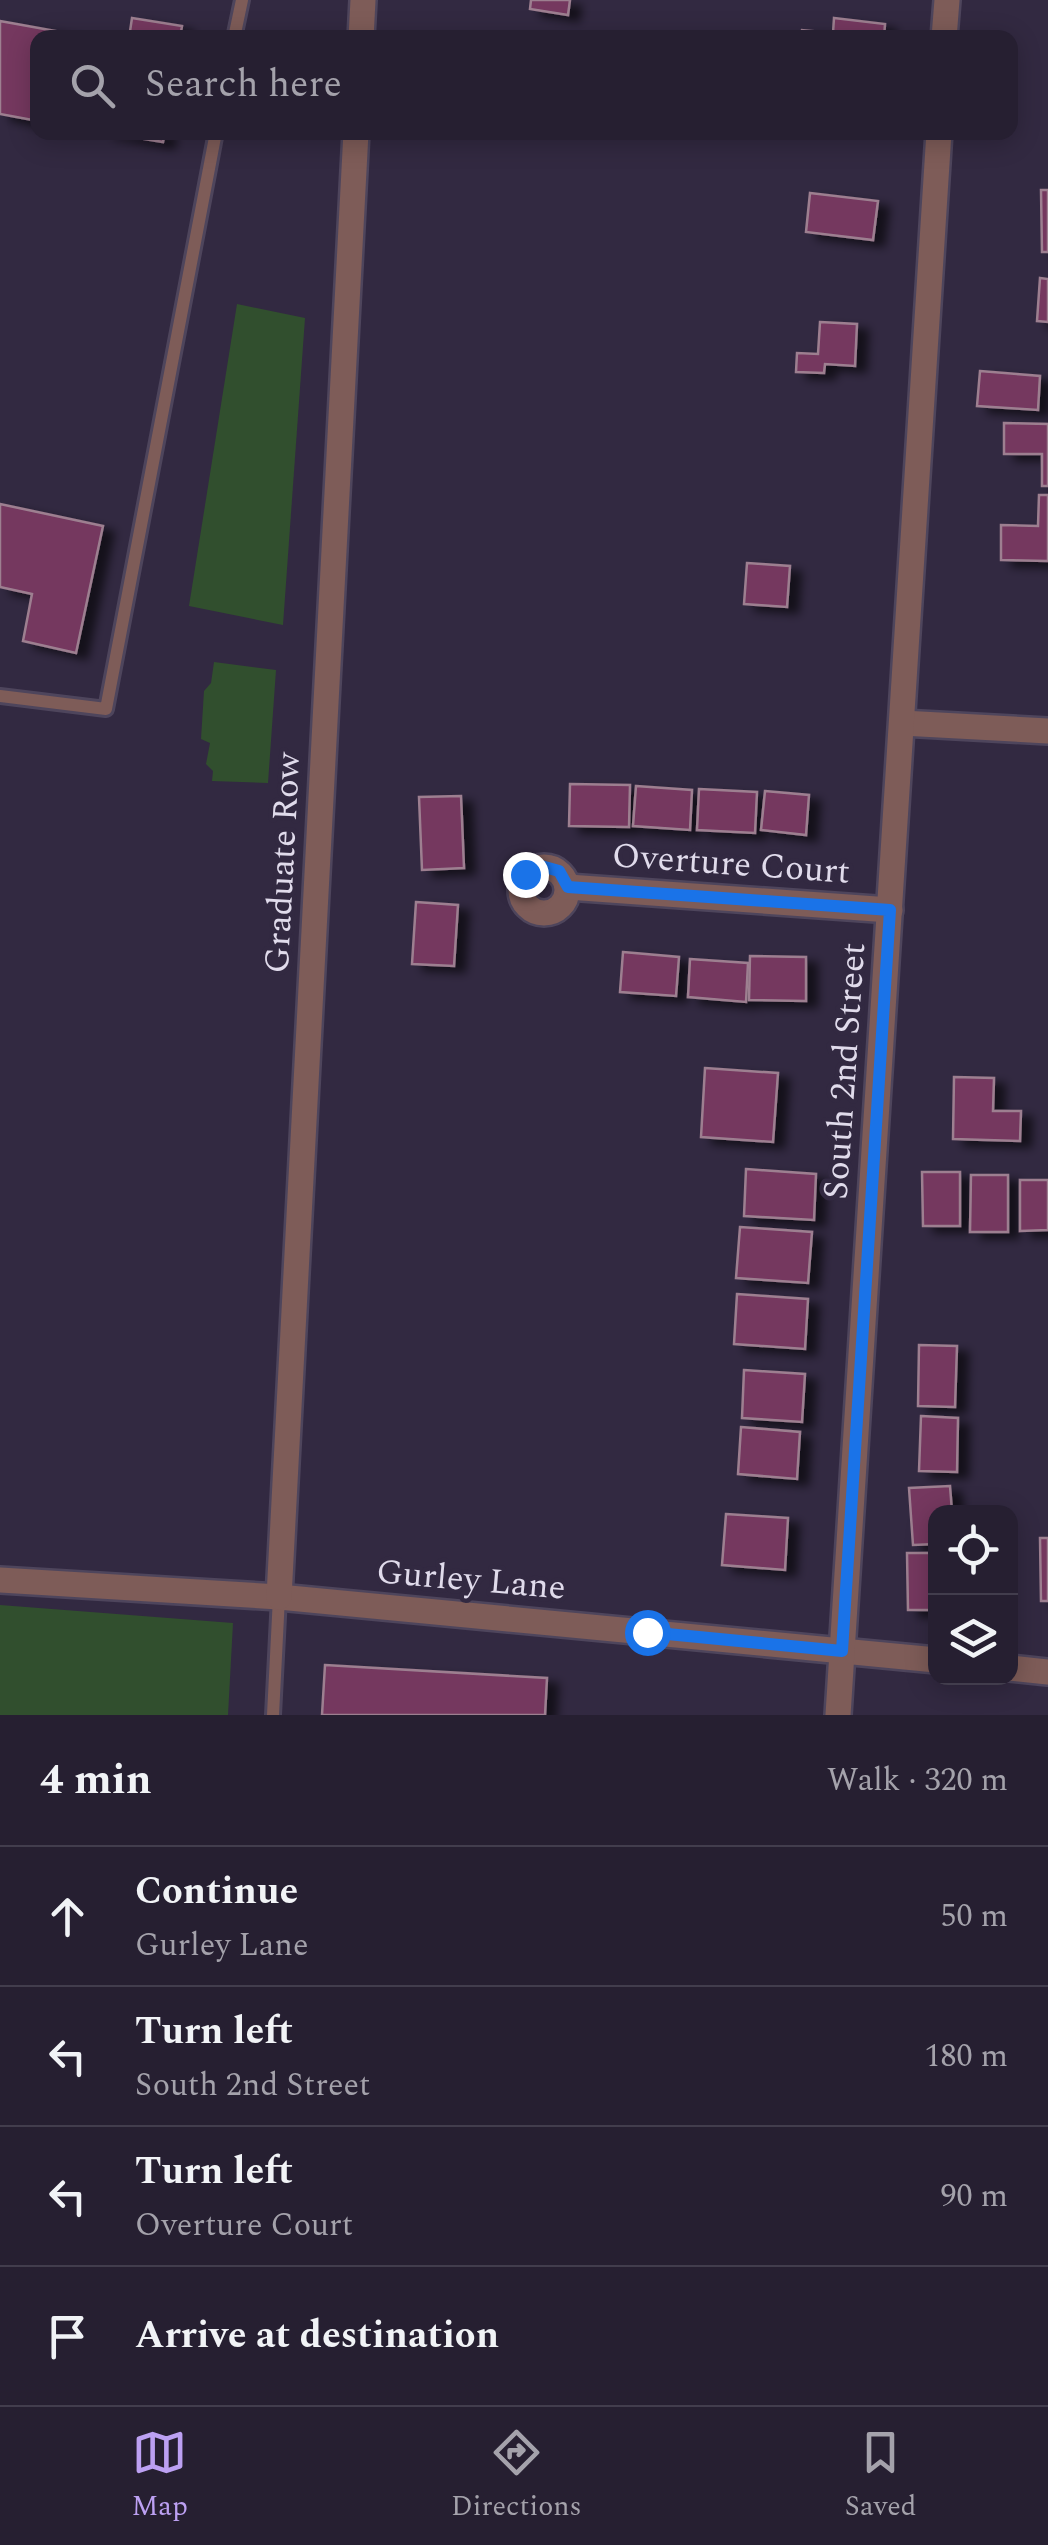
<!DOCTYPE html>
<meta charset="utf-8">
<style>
:root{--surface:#261f31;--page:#322c3d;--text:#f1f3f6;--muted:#a4a2ab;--line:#423d4d;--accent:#bca0f2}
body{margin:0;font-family:Spectral,serif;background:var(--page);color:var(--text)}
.controls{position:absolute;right:30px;bottom:30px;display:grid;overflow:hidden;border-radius:20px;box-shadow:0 5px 25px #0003}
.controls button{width:90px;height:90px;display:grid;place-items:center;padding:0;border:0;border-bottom:2px solid var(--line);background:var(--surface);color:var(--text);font:50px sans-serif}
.stop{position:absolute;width:30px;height:30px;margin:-22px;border:8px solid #1a73e8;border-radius:50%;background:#fff}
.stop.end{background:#1a73e8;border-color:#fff;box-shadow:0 2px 10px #0008}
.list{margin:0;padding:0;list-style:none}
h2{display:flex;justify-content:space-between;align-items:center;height:130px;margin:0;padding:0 40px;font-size:42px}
h2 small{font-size:32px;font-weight:400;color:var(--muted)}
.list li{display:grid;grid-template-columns:65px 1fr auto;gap:30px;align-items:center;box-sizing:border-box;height:140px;padding:0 40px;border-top:2px solid var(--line)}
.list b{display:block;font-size:38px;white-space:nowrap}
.list p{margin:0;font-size:32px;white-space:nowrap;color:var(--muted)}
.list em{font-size:32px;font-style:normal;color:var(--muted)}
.icon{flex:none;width:55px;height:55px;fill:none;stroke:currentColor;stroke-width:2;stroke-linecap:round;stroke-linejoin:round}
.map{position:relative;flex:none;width:1048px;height:1715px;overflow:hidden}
.search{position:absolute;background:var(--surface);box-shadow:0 5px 25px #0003;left:30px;right:30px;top:30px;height:110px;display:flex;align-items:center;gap:25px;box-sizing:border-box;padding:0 35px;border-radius:20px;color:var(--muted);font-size:38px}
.sheet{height:690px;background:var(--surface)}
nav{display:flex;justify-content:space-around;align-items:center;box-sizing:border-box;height:140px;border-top:2px solid var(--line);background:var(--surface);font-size:28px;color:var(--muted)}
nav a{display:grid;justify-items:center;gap:5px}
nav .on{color:var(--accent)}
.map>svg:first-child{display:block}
</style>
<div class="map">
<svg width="1048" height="1715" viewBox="0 0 1048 1715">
<defs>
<filter id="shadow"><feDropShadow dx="11" dy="6" stdDeviation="5" flood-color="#0009"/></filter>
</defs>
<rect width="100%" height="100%" fill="#322941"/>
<g fill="#314f2e">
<polygon points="237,304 305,318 283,625 189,606"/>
<polygon points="214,662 276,670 268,783 212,781 213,771 206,764 210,743 201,739 204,691 211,683"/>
<polygon points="0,1605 233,1623 228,1715 0,1715"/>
</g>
<g fill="#74375f" stroke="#9d7f90" stroke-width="2.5" filter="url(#shadow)">
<polygon points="531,0 570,0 568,15 530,9"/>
<polygon points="132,18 182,26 180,38 129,38"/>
<polygon points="834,18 885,24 884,38 801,38 802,30 833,33"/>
<polygon points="0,21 94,38 38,38 38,121 0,114"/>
<polygon points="102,132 165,132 163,142"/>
<polygon points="1041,190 1048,190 1048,252 1042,252"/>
<polygon points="810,193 878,201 873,240 806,232"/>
<polygon points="1040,278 1048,279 1048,322 1037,321"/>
<polygon points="820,322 857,324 855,366 825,364 824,373 796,372 797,353 818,354"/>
<polygon points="980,371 1040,376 1038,410 977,406"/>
<polygon points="1004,423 1048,424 1048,486 1042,486 1042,454 1004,454"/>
<polygon points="1039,495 1048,495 1048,561 1001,560 1001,525 1038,526"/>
<polygon points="0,504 103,526 76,653 23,641 32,594 0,587"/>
<polygon points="747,563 790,566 787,607 744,604"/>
<polygon points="570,784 630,785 629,827 569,826"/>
<polygon points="636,786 692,790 690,830 633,826"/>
<polygon points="699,789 757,792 755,833 697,830"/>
<polygon points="765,791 809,795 806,835 761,830"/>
<polygon points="461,796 464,868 422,870 419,797"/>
<polygon points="416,902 458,905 454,966 412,964"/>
<polygon points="623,952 679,957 676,996 620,992"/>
<polygon points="750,956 806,957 806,1001 749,1000"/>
<polygon points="690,959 748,963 746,1002 688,997"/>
<polygon points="705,1068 778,1073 773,1142 701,1137"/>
<polygon points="954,1077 994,1078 993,1111 1021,1111 1020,1141 953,1139"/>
<polygon points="746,1169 816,1174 814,1220 744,1216"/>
<polygon points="922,1172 960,1172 960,1226 923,1226"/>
<polygon points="971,1175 1008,1175 1008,1232 970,1232"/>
<polygon points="1020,1180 1048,1180 1048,1230 1020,1231"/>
<polygon points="740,1227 812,1232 808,1283 736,1278"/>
<polygon points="737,1294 808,1299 805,1349 734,1344"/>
<polygon points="919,1345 957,1346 955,1407 918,1406"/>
<polygon points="744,1370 805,1374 802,1422 742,1418"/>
<polygon points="921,1416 958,1418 957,1472 919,1471"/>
<polygon points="741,1427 800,1432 797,1479 738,1474"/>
<polygon points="950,1486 952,1512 936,1512 936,1544 913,1545 909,1488"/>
<polygon points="726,1514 788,1518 785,1570 722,1565"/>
<polygon points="1040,1538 1048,1538 1048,1601 1041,1601"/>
<polygon points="907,1553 936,1553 936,1610 908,1610"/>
<polygon points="325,1665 547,1678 545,1715 322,1715"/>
</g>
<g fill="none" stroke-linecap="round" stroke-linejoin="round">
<defs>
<g id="service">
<polyline points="234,38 242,0"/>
<polyline points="0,696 106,709 216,132"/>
<polyline points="273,1715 279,1597"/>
</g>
<g id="minor">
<polyline points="361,38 363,0"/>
<polyline points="944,38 947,0"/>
<polyline points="902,723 1048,731"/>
<circle cx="544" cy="890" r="23"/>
<polyline points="568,887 890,910"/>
<polyline points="0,1580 279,1597 936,1660"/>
<polyline points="279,1597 356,132"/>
<polyline points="1010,1668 1048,1672"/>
<polyline points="838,1715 939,132"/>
</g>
</defs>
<use href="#service" stroke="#4e455c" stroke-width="18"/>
<use href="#minor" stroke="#4e455c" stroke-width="30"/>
<use href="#service" stroke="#7e5c58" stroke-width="12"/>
<use href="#minor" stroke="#7e5c58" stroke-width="25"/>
</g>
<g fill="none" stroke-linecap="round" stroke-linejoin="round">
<polyline stroke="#1a73e8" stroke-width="12" points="525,874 541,866 559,871 568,887 890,910 842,1651 647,1632"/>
</g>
<g text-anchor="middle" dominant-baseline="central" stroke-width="9" stroke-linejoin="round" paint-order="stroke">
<g font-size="35" fill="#e0dbeb" stroke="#322941">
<text transform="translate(283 863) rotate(-87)">Graduate Row</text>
<text transform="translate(731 864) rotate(4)">Overture Court</text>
<text transform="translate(845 1071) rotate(-86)">South 2nd Street</text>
<text transform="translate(471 1580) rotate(5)">Gurley Lane</text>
</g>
</g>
</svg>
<div class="controls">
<button><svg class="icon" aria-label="locate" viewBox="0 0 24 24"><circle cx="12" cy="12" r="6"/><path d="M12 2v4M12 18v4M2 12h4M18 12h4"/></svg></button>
<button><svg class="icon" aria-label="layers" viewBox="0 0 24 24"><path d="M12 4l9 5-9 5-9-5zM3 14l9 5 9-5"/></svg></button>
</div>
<div class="stop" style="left:647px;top:1632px"></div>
<div class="stop end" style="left:525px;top:874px"></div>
<div class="search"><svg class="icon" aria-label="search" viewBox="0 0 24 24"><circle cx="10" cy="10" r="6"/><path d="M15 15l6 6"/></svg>Search here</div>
</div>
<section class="sheet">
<h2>4 min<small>Walk · 320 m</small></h2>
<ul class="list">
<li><svg class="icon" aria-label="ahead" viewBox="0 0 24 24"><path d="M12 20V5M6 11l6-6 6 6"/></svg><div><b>Continue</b><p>Gurley Lane</p></div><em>50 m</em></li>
<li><svg class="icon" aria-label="left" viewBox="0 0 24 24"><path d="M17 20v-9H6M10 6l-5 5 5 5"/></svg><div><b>Turn left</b><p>South 2nd Street</p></div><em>180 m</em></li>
<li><svg class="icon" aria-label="left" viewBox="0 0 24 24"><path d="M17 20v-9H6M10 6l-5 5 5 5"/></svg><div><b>Turn left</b><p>Overture Court</p></div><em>90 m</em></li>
<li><svg class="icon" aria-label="arrive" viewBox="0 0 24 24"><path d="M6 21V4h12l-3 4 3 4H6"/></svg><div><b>Arrive at destination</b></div></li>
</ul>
</section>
<nav>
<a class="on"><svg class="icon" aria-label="map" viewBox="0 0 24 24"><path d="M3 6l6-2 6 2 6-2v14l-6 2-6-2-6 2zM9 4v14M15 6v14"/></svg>Map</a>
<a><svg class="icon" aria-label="directions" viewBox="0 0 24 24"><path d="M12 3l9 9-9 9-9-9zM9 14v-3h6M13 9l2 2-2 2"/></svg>Directions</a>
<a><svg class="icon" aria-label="saved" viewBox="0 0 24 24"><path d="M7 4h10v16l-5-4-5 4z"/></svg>Saved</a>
</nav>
